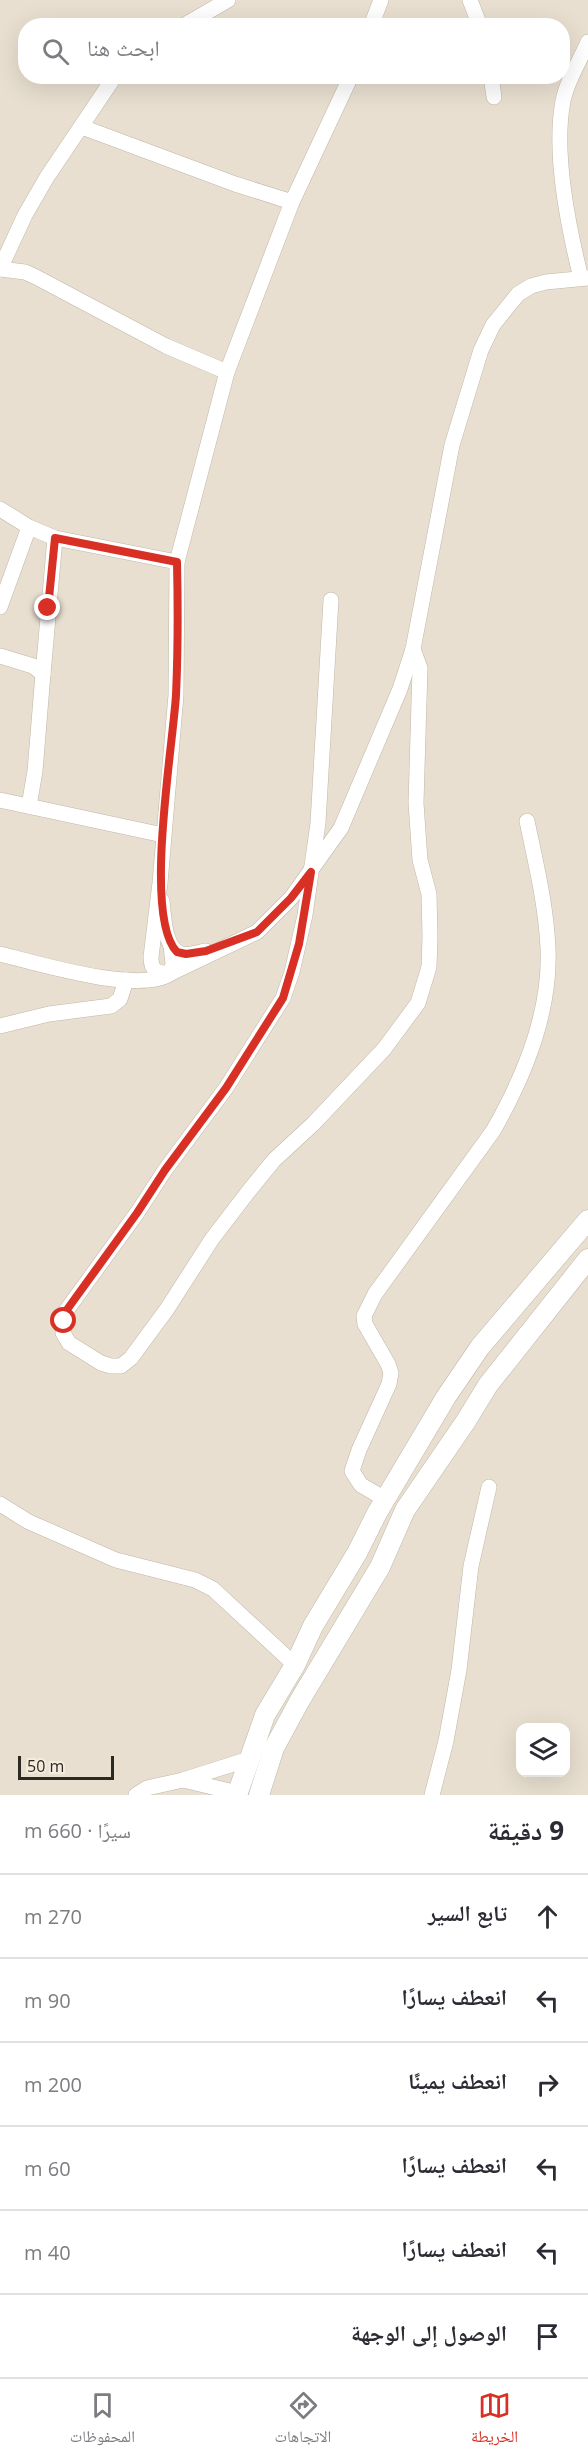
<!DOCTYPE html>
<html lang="ar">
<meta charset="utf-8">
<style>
:root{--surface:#fff;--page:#f7f7f7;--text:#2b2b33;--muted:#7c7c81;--line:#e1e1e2;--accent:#d93025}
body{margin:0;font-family:"Open Sans","Noto Naskh Arabic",sans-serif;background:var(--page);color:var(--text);direction:rtl}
.controls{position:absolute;right:18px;bottom:18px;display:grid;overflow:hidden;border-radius:12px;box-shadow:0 6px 24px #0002}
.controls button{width:54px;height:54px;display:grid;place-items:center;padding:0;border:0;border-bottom:2px solid var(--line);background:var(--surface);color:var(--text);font:30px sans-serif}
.scale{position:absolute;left:18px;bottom:15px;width:96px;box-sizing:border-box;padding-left:6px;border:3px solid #2c2923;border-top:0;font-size:16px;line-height:21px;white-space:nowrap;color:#2c2923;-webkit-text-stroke:4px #f5ecdd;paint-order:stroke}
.stop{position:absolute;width:18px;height:18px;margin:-14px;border:4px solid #d93025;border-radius:50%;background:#fff}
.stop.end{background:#d93025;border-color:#fff;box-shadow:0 2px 6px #0008}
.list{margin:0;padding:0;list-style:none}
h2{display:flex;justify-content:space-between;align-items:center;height:78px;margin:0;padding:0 24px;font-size:26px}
h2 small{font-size:20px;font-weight:400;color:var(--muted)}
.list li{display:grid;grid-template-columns:39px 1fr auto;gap:18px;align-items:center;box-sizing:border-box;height:84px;padding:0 24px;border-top:2px solid var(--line)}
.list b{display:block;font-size:22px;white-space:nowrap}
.list em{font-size:20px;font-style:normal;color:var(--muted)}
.icon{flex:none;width:33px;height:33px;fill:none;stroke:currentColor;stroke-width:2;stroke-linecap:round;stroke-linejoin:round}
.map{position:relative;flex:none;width:588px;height:1795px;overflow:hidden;direction:ltr}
.search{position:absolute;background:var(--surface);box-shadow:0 6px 24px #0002;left:18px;right:18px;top:18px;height:66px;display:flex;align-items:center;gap:15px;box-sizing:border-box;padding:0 21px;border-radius:24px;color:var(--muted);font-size:22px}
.sheet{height:582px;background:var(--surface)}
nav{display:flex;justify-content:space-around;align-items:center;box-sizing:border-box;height:84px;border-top:2px solid var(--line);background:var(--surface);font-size:16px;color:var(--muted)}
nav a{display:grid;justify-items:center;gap:3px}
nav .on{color:var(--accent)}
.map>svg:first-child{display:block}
</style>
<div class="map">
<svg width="588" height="1795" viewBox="0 0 588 1795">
<rect width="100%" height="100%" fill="#e8dfd0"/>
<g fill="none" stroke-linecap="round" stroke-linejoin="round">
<defs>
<g id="minor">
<polyline points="470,0 480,26"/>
<polyline points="183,26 228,0"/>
<polyline points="371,26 381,0"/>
<path d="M351,76L292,202L227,372L177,562L176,695L160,883L151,957C151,971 157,974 171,973L257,932L291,898L341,828L400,689L413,649L452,445L481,350L493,325L518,294L531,286L546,282L588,278"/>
<polyline points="491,76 494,97"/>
<polyline points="82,127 235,184 292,202"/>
<polyline points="0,269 25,272 36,277 166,346 227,372"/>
<polyline points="0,269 25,215 47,177 115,76"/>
<path d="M581,278C568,226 553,153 563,101C567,80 580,61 588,42"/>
<polyline points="0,509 29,527 55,538 177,562"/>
<polyline points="331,600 318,823 305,915 292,972 283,998 226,1088 165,1170 137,1213 66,1311 63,1333 69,1343 101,1363 111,1366 121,1366 131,1358 167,1309 212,1239 248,1192 274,1160 313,1124 384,1049 418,1003 429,967 430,937 429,894 420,860 416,803 420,668 413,649"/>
<polyline points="0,607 29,527"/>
<polyline points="0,656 33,666 43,674 35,771 29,806"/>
<polyline points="43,674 55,538"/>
<polyline points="0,800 163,835"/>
<path d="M162,901C164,916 164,950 182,954C189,956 199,952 206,951"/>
<path d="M0,954C36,963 141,995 171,973L173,964L171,946"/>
<polyline points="0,1026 49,1014 111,1006 120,999 126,980"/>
<path d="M385,1499L361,1485L352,1471L359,1450L389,1384L391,1373L388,1364L365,1324L364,1316L375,1294L493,1131C524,1077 551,1012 548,948C546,905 536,864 527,821"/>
<polyline points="0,1504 29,1522 116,1560 195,1580 213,1589 295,1665"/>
<polyline points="183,1780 238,1793"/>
<polyline points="136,1795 147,1788 183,1780 249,1759"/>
<polyline points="432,1795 446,1741 459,1670 471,1566 489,1487"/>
</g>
<g id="major">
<polyline points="237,1795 265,1715 295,1665 313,1626 357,1553 377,1513 446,1397 480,1347 588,1220"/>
<polyline points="259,1795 274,1748 300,1700 380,1567 405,1510 466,1421 488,1385 588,1259"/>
</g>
</defs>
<use href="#minor" stroke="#bfb7a8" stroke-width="16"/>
<use href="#major" stroke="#bfb7a8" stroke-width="21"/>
<use href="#minor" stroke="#fff" stroke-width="15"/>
<use href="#major" stroke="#fff" stroke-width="20"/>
</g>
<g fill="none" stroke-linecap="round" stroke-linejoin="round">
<path stroke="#d93025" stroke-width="8" d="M48,608L55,538L177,562C178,606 178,651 176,695C173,746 143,917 177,952L186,954L206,951L257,932L291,898L311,872L299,944L283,998L226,1088L165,1170L137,1213L66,1311L64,1321"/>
</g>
</svg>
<div class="controls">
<button><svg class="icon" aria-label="layers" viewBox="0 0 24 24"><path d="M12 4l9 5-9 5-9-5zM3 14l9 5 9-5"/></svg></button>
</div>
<div class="scale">50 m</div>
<div class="stop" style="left:64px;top:1321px"></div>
<div class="stop end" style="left:48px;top:608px"></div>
<div class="search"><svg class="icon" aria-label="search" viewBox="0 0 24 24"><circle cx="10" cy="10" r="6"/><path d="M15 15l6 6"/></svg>ابحث هنا</div>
</div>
<section class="sheet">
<h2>9 دقيقة<small>سيرًا · 660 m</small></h2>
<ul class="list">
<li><svg class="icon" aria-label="ahead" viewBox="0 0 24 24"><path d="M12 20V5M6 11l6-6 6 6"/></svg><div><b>تابع السير</b></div><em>270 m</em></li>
<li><svg class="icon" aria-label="left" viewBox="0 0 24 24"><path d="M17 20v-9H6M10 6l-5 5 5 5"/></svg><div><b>انعطف يسارًا</b></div><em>90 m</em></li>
<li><svg class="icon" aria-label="right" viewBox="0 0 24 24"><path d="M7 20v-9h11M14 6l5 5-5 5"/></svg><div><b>انعطف يمينًا</b></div><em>200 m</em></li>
<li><svg class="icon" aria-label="left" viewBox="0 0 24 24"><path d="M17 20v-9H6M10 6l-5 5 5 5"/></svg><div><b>انعطف يسارًا</b></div><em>60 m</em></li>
<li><svg class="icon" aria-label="left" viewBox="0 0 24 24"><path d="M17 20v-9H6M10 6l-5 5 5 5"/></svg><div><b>انعطف يسارًا</b></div><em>40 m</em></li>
<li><svg class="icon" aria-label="arrive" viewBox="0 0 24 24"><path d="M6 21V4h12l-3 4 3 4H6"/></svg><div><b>الوصول إلى الوجهة</b></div></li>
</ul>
</section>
<nav>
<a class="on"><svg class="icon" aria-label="map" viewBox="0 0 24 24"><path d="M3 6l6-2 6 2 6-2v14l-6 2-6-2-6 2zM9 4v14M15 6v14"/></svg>الخريطة</a>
<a><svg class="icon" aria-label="directions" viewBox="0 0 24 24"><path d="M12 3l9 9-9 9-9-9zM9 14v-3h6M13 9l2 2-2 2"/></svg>الاتجاهات</a>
<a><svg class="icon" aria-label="saved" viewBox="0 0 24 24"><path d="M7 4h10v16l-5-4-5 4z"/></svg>المحفوظات</a>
</nav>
